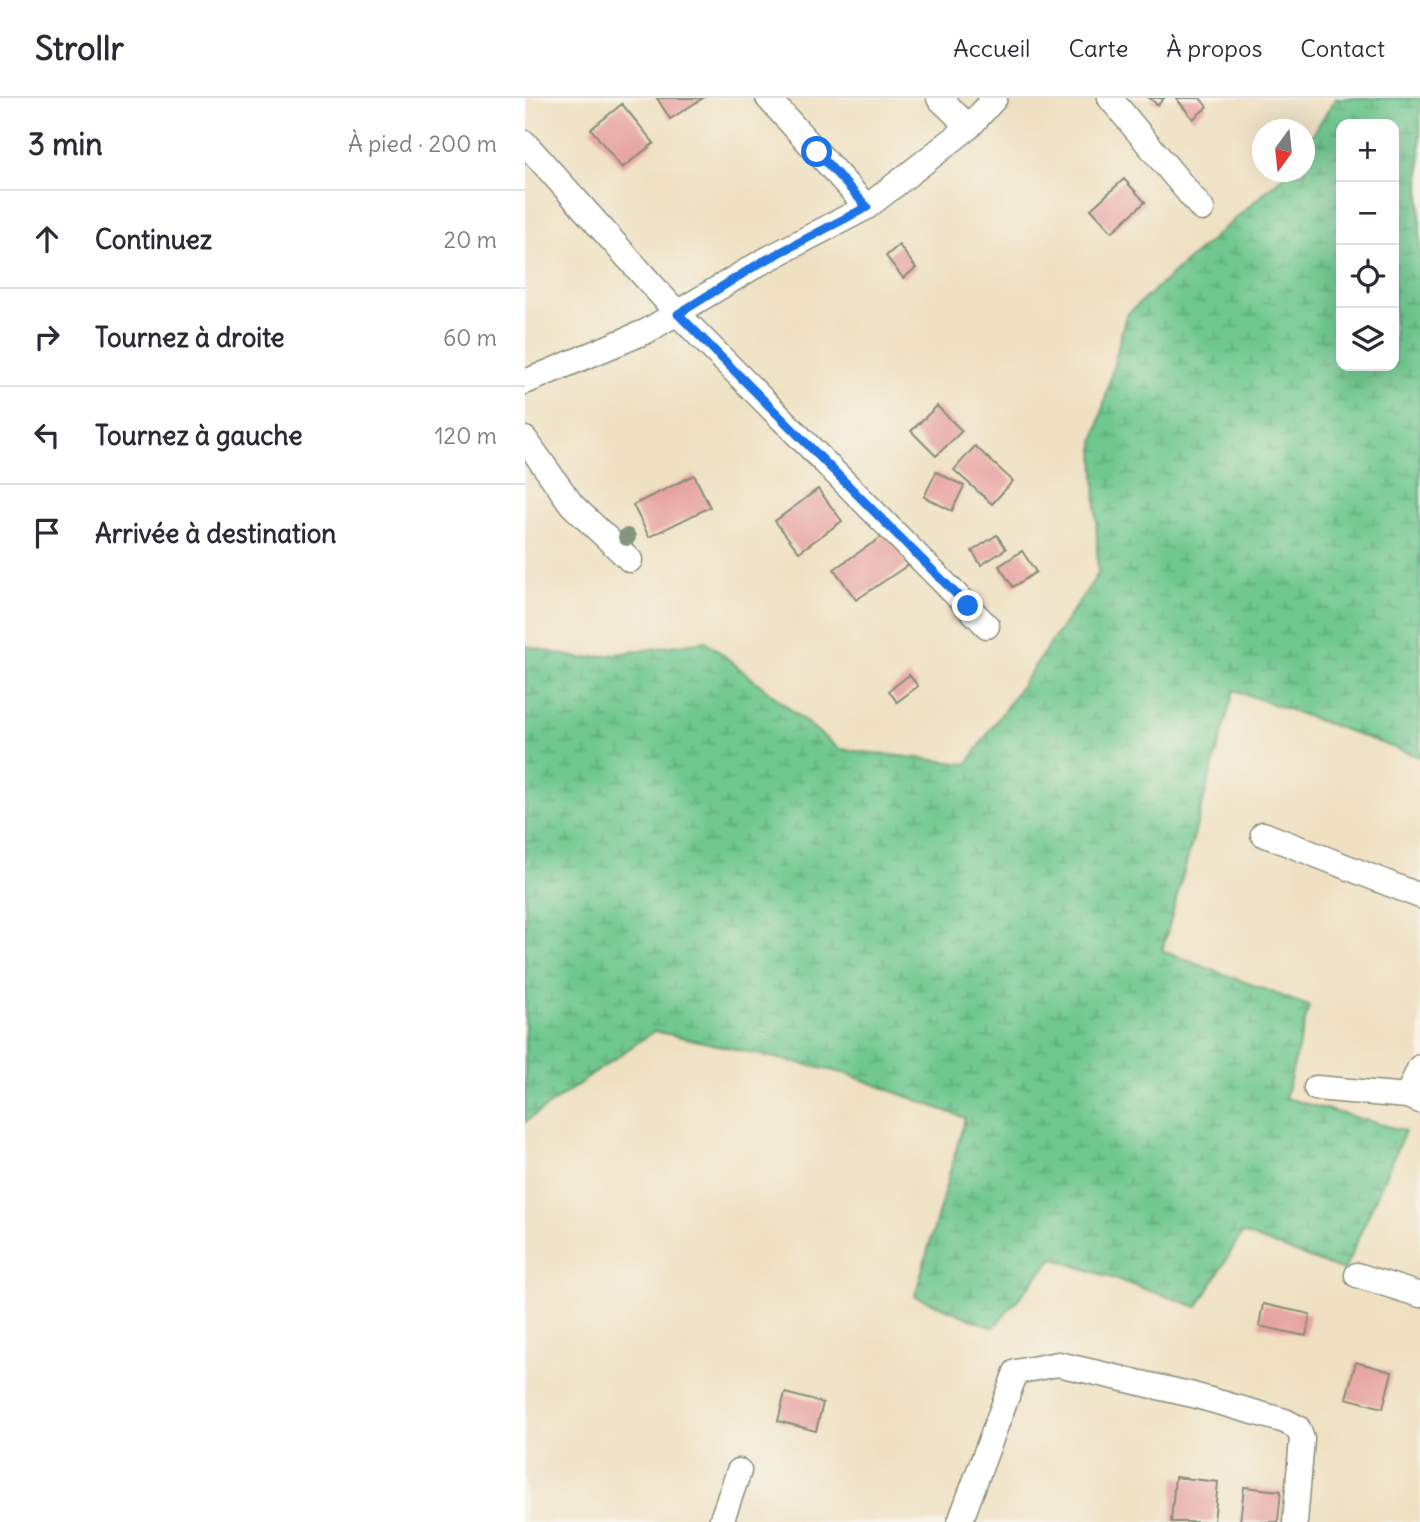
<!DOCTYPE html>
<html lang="fr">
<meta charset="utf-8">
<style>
body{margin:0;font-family:Delius,sans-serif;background:#f7f7f7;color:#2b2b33}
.controls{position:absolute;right:21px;top:21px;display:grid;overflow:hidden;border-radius:14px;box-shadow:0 7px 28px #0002}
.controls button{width:63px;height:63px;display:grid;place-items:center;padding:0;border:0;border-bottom:2px solid #e1e1e2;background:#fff;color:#2b2b33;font:35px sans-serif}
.compass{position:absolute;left:727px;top:21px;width:63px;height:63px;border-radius:50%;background:#fff;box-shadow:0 7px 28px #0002;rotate:195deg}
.stop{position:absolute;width:21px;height:21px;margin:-16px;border:5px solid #1a73e8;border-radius:50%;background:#fff}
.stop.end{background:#1a73e8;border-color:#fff;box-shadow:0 2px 7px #0008}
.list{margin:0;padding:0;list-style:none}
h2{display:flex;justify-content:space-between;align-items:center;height:91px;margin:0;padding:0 28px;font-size:30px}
h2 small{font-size:23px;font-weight:400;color:#7c7c81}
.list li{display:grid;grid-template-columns:46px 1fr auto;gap:21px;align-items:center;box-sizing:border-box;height:98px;padding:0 28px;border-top:2px solid #e1e1e2}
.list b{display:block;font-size:26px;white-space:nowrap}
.list em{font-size:23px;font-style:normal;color:#7c7c81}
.icon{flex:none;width:38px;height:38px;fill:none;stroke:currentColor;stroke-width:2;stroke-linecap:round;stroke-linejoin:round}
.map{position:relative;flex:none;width:895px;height:1424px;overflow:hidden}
header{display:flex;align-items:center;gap:42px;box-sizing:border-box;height:98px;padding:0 35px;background:#fff;border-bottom:2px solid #e1e1e2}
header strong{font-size:33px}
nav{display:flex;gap:38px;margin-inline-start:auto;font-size:24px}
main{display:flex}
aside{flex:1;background:#fff}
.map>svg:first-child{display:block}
.wetland{fill:url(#wetland-marsh);stroke:#478262;stroke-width:2;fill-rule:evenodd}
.building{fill:#e7a3a0}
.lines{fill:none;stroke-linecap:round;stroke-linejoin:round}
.minor-casing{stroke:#878e7a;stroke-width:27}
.minor{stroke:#fff;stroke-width:24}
.tree{fill:#85967d}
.route{stroke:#1a73e8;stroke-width:9}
</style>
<header>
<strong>Strollr</strong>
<nav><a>Accueil</a><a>Carte</a><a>À propos</a><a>Contact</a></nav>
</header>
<main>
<aside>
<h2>3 min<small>À pied · 200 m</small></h2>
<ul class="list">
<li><svg class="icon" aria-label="ahead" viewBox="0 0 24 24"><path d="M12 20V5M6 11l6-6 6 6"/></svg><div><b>Continuez</b></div><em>20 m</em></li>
<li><svg class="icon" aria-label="right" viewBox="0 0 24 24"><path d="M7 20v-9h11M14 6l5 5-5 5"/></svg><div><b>Tournez à droite</b></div><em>60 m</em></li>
<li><svg class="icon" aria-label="left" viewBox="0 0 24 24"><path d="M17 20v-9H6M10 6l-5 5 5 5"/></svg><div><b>Tournez à gauche</b></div><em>120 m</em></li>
<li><svg class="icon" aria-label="arrive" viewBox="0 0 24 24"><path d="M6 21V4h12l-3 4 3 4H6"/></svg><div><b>Arrivée à destination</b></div></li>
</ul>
</aside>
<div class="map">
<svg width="895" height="1424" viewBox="0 0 895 1424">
<defs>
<pattern id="wetland-marsh" width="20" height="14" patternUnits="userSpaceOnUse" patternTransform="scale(1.75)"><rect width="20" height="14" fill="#6fc88f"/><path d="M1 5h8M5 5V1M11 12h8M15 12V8" fill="none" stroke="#5ba476"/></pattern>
</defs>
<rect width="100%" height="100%" fill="#f7f3e8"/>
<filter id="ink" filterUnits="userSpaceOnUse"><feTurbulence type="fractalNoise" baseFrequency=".0143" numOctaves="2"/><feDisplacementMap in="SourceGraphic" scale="14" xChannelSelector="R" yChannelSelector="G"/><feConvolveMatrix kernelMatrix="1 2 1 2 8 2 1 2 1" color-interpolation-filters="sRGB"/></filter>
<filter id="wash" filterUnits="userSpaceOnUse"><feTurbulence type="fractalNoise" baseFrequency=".00686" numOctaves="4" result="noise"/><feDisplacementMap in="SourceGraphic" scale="28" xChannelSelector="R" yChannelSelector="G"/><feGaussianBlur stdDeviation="1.57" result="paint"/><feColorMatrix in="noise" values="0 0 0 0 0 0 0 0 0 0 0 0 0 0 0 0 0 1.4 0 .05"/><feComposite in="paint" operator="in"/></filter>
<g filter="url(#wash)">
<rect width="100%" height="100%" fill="#efe0c1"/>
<path class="wetland" d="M811,0H895V659L709,592L637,853L784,908L760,1000L880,1033L819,1173L717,1135L673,1209L528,1160L468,1230L390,1198L440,1020L322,976L129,933L0,1024V548L57,561L181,543L314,651L442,666L573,476L569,346L601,217L763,74H780V48ZM816,26H869V268H816Z"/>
<g id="blocks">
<path class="building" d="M132,0H178L145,21Z
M624,0H639L633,7Z
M651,0H675L682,9L668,21Z
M97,6L129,45L97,70L66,31Z
M599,81L620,104L587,134L566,111Z
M374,147L391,170L378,180L361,158Z
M412,308L437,333L411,358L386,333Z
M450,348L488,383L467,406L429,372Z
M411,374L439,388L427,413L399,399Z
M169,377L185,409L124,439L108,407Z
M293,391L317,423L274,454L250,423Z
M364,434L386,465L331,502L309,471Z
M472,437L481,451L456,467L447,453Z
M497,453L511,474L488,489L474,468Z
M384,577L393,588L372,604L364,593Z
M738,1206L785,1216L781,1238L734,1228Z
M831,1264L867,1274L858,1310L821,1300Z
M260,1295L298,1305L291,1333L253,1323Z
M650,1379L693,1384L689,1424H646Z
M719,1389L756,1393L753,1424H715Z"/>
</g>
</g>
<g filter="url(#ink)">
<use href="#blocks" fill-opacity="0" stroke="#878e7a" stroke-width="2"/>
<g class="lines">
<g class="minor-casing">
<path id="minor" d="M243,0L342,109
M414,0L444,29
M585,0L677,111
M0,45L153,216L462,528
M0,284L122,233L235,165L342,109L444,29L470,0
M0,341L47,407L105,462
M738,736L895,798
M791,990L882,998L895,1003
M882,998L895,969
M832,1177L895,1197
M196,1424L214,1373
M435,1424L491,1274L533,1266L668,1297L760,1323L773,1330L777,1341L770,1424"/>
</g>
<use href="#minor" class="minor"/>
</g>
<circle class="tree" cx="102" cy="439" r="9"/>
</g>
<g class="lines" filter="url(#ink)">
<path class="route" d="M292,54L342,109L235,165L153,216L443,508"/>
</g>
</svg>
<div class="controls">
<button>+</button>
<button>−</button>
<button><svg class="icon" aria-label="locate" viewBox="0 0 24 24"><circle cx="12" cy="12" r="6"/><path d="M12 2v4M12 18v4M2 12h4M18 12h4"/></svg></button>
<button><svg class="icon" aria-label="layers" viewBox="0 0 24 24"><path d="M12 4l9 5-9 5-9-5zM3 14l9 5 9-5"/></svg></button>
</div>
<svg class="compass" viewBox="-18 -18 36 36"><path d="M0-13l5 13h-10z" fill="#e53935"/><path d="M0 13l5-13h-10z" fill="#7c7c81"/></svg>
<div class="stop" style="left:292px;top:54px"></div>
<div class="stop end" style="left:443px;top:508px"></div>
</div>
</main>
